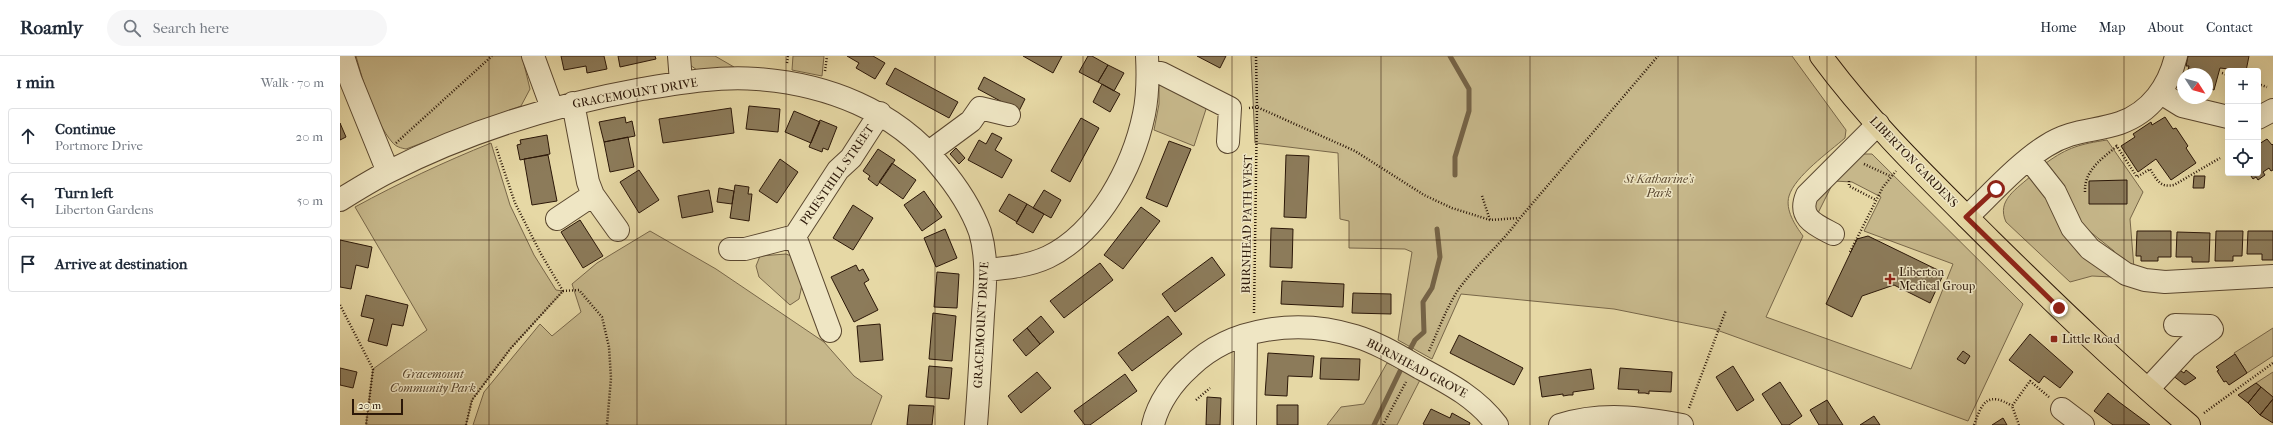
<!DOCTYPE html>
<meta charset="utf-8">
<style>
body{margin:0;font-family:"IM FELL French Canon",serif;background:#f6f6f7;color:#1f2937}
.controls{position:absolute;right:12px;top:12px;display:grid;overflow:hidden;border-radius:4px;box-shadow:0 4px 16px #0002}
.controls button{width:36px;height:36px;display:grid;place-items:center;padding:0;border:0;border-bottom:1px solid #e0e1e3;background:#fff;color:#1f2937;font:20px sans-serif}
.compass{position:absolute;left:1837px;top:12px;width:36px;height:36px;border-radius:50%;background:#fff;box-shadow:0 4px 16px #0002;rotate:126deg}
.scale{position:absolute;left:12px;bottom:10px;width:51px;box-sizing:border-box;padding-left:4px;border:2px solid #2b1708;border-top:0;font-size:11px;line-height:14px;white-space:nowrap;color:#2b1708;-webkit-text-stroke:3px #efe6c4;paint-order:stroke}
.stop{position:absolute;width:12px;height:12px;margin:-9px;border:3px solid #8f2418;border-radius:50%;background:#fff}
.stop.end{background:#8f2418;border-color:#fff;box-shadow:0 1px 4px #0008}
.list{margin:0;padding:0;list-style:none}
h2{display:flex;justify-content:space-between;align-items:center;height:52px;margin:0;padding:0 16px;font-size:17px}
h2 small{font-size:13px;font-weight:400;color:#747a83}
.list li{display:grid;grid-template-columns:26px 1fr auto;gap:12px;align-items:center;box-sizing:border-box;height:56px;margin:0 8px 8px;padding:0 8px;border:1px solid #e0e1e3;border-radius:4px}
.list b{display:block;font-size:15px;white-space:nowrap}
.list p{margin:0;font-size:13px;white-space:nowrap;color:#747a83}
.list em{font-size:13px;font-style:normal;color:#747a83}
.icon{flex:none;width:22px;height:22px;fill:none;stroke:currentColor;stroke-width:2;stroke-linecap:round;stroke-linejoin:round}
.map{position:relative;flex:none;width:1933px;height:369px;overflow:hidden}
header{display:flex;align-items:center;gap:24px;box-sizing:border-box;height:56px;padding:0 20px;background:#fff;border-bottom:1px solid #e0e1e3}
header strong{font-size:19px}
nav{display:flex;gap:22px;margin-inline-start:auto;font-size:14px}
.search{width:280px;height:36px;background:#f6f6f7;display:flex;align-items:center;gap:10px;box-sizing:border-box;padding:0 14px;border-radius:22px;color:#747a83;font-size:15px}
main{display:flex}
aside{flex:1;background:#fff}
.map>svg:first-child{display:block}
.green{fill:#c6b78a;stroke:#786749}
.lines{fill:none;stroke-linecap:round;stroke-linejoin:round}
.stream{stroke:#756346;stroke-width:5}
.building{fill:#8c7b5a;stroke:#2b1708}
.minor-casing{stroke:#5a472f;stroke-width:24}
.major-casing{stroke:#2b1708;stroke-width:24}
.path{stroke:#2b1708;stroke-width:2.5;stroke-dasharray:1 2;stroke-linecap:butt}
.minor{stroke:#efe6c4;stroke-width:22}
.major{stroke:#e6d8a5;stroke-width:22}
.route{stroke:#8f2418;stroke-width:5}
.grid{fill:none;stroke:#2b1708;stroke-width:1;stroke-opacity:0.55}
.poi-dot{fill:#8f2418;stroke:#efe6c4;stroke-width:1.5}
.labels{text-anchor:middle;stroke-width:3;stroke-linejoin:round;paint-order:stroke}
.street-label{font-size:12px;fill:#2b1708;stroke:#efe6c4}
.park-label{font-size:12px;font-style:italic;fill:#5a472f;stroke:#efe6c4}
.poi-label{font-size:12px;fill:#2b1708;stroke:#efe6c4;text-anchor:start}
</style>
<header>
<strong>Roamly</strong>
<div class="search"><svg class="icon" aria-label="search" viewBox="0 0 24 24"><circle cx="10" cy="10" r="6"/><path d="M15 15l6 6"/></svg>Search here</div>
<nav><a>Home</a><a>Map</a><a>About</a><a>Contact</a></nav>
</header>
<main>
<aside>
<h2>1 min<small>Walk · 70 m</small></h2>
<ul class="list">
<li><svg class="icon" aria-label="ahead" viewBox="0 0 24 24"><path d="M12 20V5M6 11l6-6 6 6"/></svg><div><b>Continue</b><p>Portmore Drive</p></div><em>20 m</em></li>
<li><svg class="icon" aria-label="left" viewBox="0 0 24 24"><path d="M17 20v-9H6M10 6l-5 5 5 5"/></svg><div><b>Turn left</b><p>Liberton Gardens</p></div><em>50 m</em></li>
<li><svg class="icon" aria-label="arrive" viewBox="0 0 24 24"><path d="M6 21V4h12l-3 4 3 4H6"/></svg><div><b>Arrive at destination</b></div></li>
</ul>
</aside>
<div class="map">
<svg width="1933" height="369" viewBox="0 0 1933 369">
<rect width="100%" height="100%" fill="#e6d8a5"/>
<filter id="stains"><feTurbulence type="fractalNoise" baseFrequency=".005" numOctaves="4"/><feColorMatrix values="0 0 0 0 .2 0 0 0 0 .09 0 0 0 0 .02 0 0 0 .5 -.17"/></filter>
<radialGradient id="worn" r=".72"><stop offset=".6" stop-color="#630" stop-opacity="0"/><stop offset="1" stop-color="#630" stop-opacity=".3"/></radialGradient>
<path class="green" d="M16,0H182L190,33L181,50L66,93C61,92 56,91 52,86C35,66 23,26 16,0Z
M349,0H375L394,11L357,14L350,9Z
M453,0H484L482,20L452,14Z
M911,0H1452L1506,74L1505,82C1489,96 1455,120 1449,140C1445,154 1455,169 1463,180L1426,261L1571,313L1613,208L1524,175L1541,141L1512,126L1494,125L1476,161L1472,143L1519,98H1532L1683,248L1628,365L1374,273L1274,253L1121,238L1092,303L1058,284L1072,196L1065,193L1009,192V165L1000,163L998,97L915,87Z
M819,26L868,47L854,90L814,74L819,48Z
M1767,84L1803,136L1790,163L1794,212L1776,203L1774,195L1748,174L1744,175C1733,150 1725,127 1706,107C1728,91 1741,88 1767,84Z
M151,87L170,149L194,199L216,234L223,235L171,292L132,344L126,369H26L33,313L87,274L15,151C59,127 104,106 151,87Z
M1692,119L1772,221L1752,220L1730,226L1666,166C1656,144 1677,133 1692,119Z
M310,175L376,213L484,286L514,320L542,340L531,369H133L144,336L200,268L212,280L241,256L232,228L257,207Z
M446,198L454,201L462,229L459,243L450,249L419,221L416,210L420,200Z
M1933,272V300L1907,317L1894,297Z
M1047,307L1081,322L1057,369H987L1001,351L1024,348Z
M1933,316V341L1916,327Z"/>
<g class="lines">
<path class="stream" d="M1110,0L1129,33V55L1115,101V119
M1067,299L1075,284L1084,276L1083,246L1092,232L1100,201L1097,173
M1034,369L1063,309"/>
</g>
<path class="building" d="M221,0H264L267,13L247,17L246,10L224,14Z
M315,0L316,3L280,11L278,0Z
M507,0H533L545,7L535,23L516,12L519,7Z
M683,0H722L713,17Z
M748,0H752L768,9L758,26L739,16Z
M857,0H886L880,12Z
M1848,0H1909L1906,15L1880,12L1874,34L1867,32V18H1847L1849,10H1846Z
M768,9L784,17L774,35L758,26Z
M555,12L618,46L609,62L546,28Z
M644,21L685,43L679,55L638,33Z
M762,28L780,38L770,56L753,46Z
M409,50L440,53L438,76L406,73Z
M391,52L394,77L323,87L319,63Z
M454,55L480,66L471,87L445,76Z
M285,61L286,67L292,65L295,80L264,86L259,66Z
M1825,61L1833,73L1836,72L1848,90L1846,92L1856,107L1831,124L1816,103L1798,116L1781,90L1795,81L1793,78L1811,66L1812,69Z
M741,62L759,72L730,126L711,115Z
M480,64L497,71L488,94L483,92L482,96L469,91Z
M0,67L6,81L0,84Z
M652,77L662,82L655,94L672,104L662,122L628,104L639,84L646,88Z
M207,79L210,98L180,104L177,89L181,88L180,84Z
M288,81L294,111L270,116L264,86Z
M1927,83L1932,89L1933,88V114L1931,115L1929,112L1923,116L1925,119L1918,124L1916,121L1913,123L1909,117H1918V86L1919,88Z
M829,85L851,93L827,151L806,142Z
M616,92L625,102L619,108L610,98Z
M538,93L555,104L537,130L528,123L530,120L523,115Z
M208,99L217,145L192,149L184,103Z
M946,99L969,100L966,162L944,161Z
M440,103L458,116L437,147L419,135Z
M552,107L576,124L563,143L539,126Z
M299,114L319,144L299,157L280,126Z
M1854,120H1865L1864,132H1853Z
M1787,124V148H1749V125Z
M395,129L409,131L408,138H412L409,165L390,162Z
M379,132L394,135L392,148L377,146Z
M369,134L373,156L342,162L338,140Z
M704,134L721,144L711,162L693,152Z
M584,135L602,161L582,175L564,149Z
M669,138L687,148L677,166L659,155Z
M687,148L704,158L693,177L676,167Z
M513,149L533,162L513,194L493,182Z
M801,151L820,165L783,213L764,199Z
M240,164L263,200L243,212L221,176Z
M931,172L953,173L952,212L930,211Z
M605,173L617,202L596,211L584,182Z
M1797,175H1831V201H1818V205H1801V200H1796Z
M1876,175H1903L1902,200H1893V205H1875Z
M1908,175H1933V204H1922V198H1907Z
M1837,176L1870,177L1869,206H1852V201H1836Z
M1528,180L1604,217L1590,247L1554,229L1522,240L1512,261L1486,248L1517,183Z
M0,184L32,191L28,212L16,209L11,233L0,231Z
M872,201L885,219L835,256L822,238Z
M760,207L773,224L724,262L710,245Z
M516,209L519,215L523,213L529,224L524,227L538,254L514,266L491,221Z
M597,216L619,218L617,252L594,251Z
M942,225L1004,228L1003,251L941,248Z
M1013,237L1051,238V258L1012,257Z
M26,239L68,249L63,270L52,268L47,290L28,285L34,263L21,260Z
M593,257L616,260L612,305L589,303Z
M701,260L714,276L700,288L687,272Z
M828,260L842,278L792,315L778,297Z
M540,268L543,304L520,306L517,270Z
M687,272L700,288L686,300L673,284Z
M1690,278L1733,316L1720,332L1704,320L1699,327L1669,304Z
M1119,279L1183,312L1174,329L1110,297Z
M1623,295L1630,300L1625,308L1617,303Z
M928,297L974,300L972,321L948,320L947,340L925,339Z
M1895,298L1907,317L1889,329L1886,325L1884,326L1877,315L1879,314L1876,311Z
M981,302L1020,303L1019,324L980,323Z
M589,310L612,312L609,343L586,341Z
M1393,310L1414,344L1397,355L1376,321Z
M0,312L17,316L13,332L0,329Z
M1280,312L1332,316L1331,336L1309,335V338L1305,337H1298L1299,334L1278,333Z
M1251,313L1254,333L1233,336V339H1229L1223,340V338L1202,341L1199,321Z
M1838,313L1844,317L1846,314L1856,322L1845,329L1832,319Z
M697,316L711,332L681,357L668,340Z
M785,318L797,335L750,369H745L734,355Z
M1440,326L1462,360L1449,369H1442L1422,338Z
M1916,327L1921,331L1908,347L1898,339Z
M1921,331L1933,341V343L1920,359L1908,347Z
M1768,337L1779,346L1810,369H1773L1754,355Z
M867,341L881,342L880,369H866Z
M1933,343V367L1920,359Z
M1487,344L1503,369H1479L1470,354Z
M569,349L594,350L592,369H567Z
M937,349H958V369H937Z
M1091,353L1110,362L1112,357L1130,367L1129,369H1085L1083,368Z
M1534,360L1540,369H1520Z
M1663,362L1667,369H1652Z"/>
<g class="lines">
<g class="minor-casing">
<path id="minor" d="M3,0L11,25L48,116
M193,0L212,52
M339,0L341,26
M808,15L821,17L890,52L888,86
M1821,37L1842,50L1888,61
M233,47L248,126L253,139L278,174
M1918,62L1933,54
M589,96L631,65L640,52L669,59
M1689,103L1715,136L1732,172L1750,193L1786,218L1805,224L1825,226L1933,220
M0,144C16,134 32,124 48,116C128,75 214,49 302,33C339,27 378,20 417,23C486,28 555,54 599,109C616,129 631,151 640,176C648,203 645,231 643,258C641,295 639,332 636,369
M1627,161C1650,139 1680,106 1706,90C1733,73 1753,76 1780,67C1811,56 1829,30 1836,0
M217,163L253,139
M1493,178C1476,169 1457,162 1467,139L1538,68
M455,180L498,114L511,102L540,57
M390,193H405L455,180L490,275
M646,214C667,212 689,210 708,201C759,176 793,111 804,58C808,39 808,19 807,0
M1808,333L1847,291L1872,273L1870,270L1835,269
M1722,353L1743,369
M813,369C818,347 833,326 850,311C892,270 960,263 1015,280C1038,287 1059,300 1080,312C1110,328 1137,342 1157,369
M905,369L906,279
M1220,369C1261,356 1300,361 1342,369"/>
</g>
<g class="major-casing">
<path id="major" d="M1481,0C1531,68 1592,126 1651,185C1715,248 1780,311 1849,369"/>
</g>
<path class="path" d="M447,7L448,0
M485,15L487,0
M1882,17L1888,19
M1918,28L1927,31
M909,52L917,51L1015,95L1084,139L1112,152L1150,164L1179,162
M56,87L152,0
M1776,89L1797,121L1810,113C1817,124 1820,132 1834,129L1880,102
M1524,108L1550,120
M1509,125V130L1536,144
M1745,136C1744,114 1762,103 1777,90
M1142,140L1150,164
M1510,196L1543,131L1556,115
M223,235L239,234L262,261L269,291L271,322L267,369
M0,249L33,313L26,369
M914,257L917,51L916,0
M1089,295C1098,275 1106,253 1118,234C1136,209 1161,188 1180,162L1318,0
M856,344L870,332
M1349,352L1386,254
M1864,357L1933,307
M126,369L132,344L171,292L223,235L201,198L175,147L156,91
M1043,369L1066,326
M1634,369C1642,346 1648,335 1672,350
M1679,369L1672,350L1690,325L1709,341"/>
<use href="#minor" class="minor"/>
<use href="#major" class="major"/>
</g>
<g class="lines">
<path class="route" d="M1656,133L1626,161L1719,252"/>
</g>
<path class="grid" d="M149,0V369M297,0V369M446,0V369M595,0V369M743,0V369M892,0V369M1041,0V369M1190,0V369M1338,0V369M1487,0V369M1636,0V369M1784,0V369M0,184H1933"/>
<g class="poi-dot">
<path d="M1548 217h4v4h4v4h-4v4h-4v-4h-4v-4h4z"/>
<rect x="1710" y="279" width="8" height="8" rx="2"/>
</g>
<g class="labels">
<g class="street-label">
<text transform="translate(295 37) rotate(-10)" y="4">GRACEMOUNT DRIVE</text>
<text transform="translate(1574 106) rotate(46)" y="4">LIBERTON GARDENS</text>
<text transform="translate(497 119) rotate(-55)" y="4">PRIESTHILL STREET</text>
<text transform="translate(907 168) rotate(-89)" y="4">BURNHEAD PATH WEST</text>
<text transform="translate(641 269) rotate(-87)" y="4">GRACEMOUNT DRIVE</text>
<text transform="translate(1077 312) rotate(28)" y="4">BURNHEAD GROVE</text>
</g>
<g class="park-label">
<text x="1319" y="127">St Katharine's<tspan x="1319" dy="14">Park</tspan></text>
<text x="93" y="322">Gracemount<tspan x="93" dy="14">Community Park</tspan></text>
</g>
<g class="poi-label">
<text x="1559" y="220">Liberton<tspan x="1559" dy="14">Medical Group</tspan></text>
<text x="1722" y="287">Little Road</text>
</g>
</g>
<rect width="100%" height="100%" filter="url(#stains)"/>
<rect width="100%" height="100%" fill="url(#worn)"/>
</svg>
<div class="controls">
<button>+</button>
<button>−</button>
<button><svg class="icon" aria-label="locate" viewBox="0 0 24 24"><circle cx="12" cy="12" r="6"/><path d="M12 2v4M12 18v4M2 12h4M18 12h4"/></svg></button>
</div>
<svg class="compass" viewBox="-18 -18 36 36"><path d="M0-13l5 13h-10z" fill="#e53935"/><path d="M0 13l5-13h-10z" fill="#747a83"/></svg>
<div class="scale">20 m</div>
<div class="stop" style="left:1656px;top:133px"></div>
<div class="stop end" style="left:1719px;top:252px"></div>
</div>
</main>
